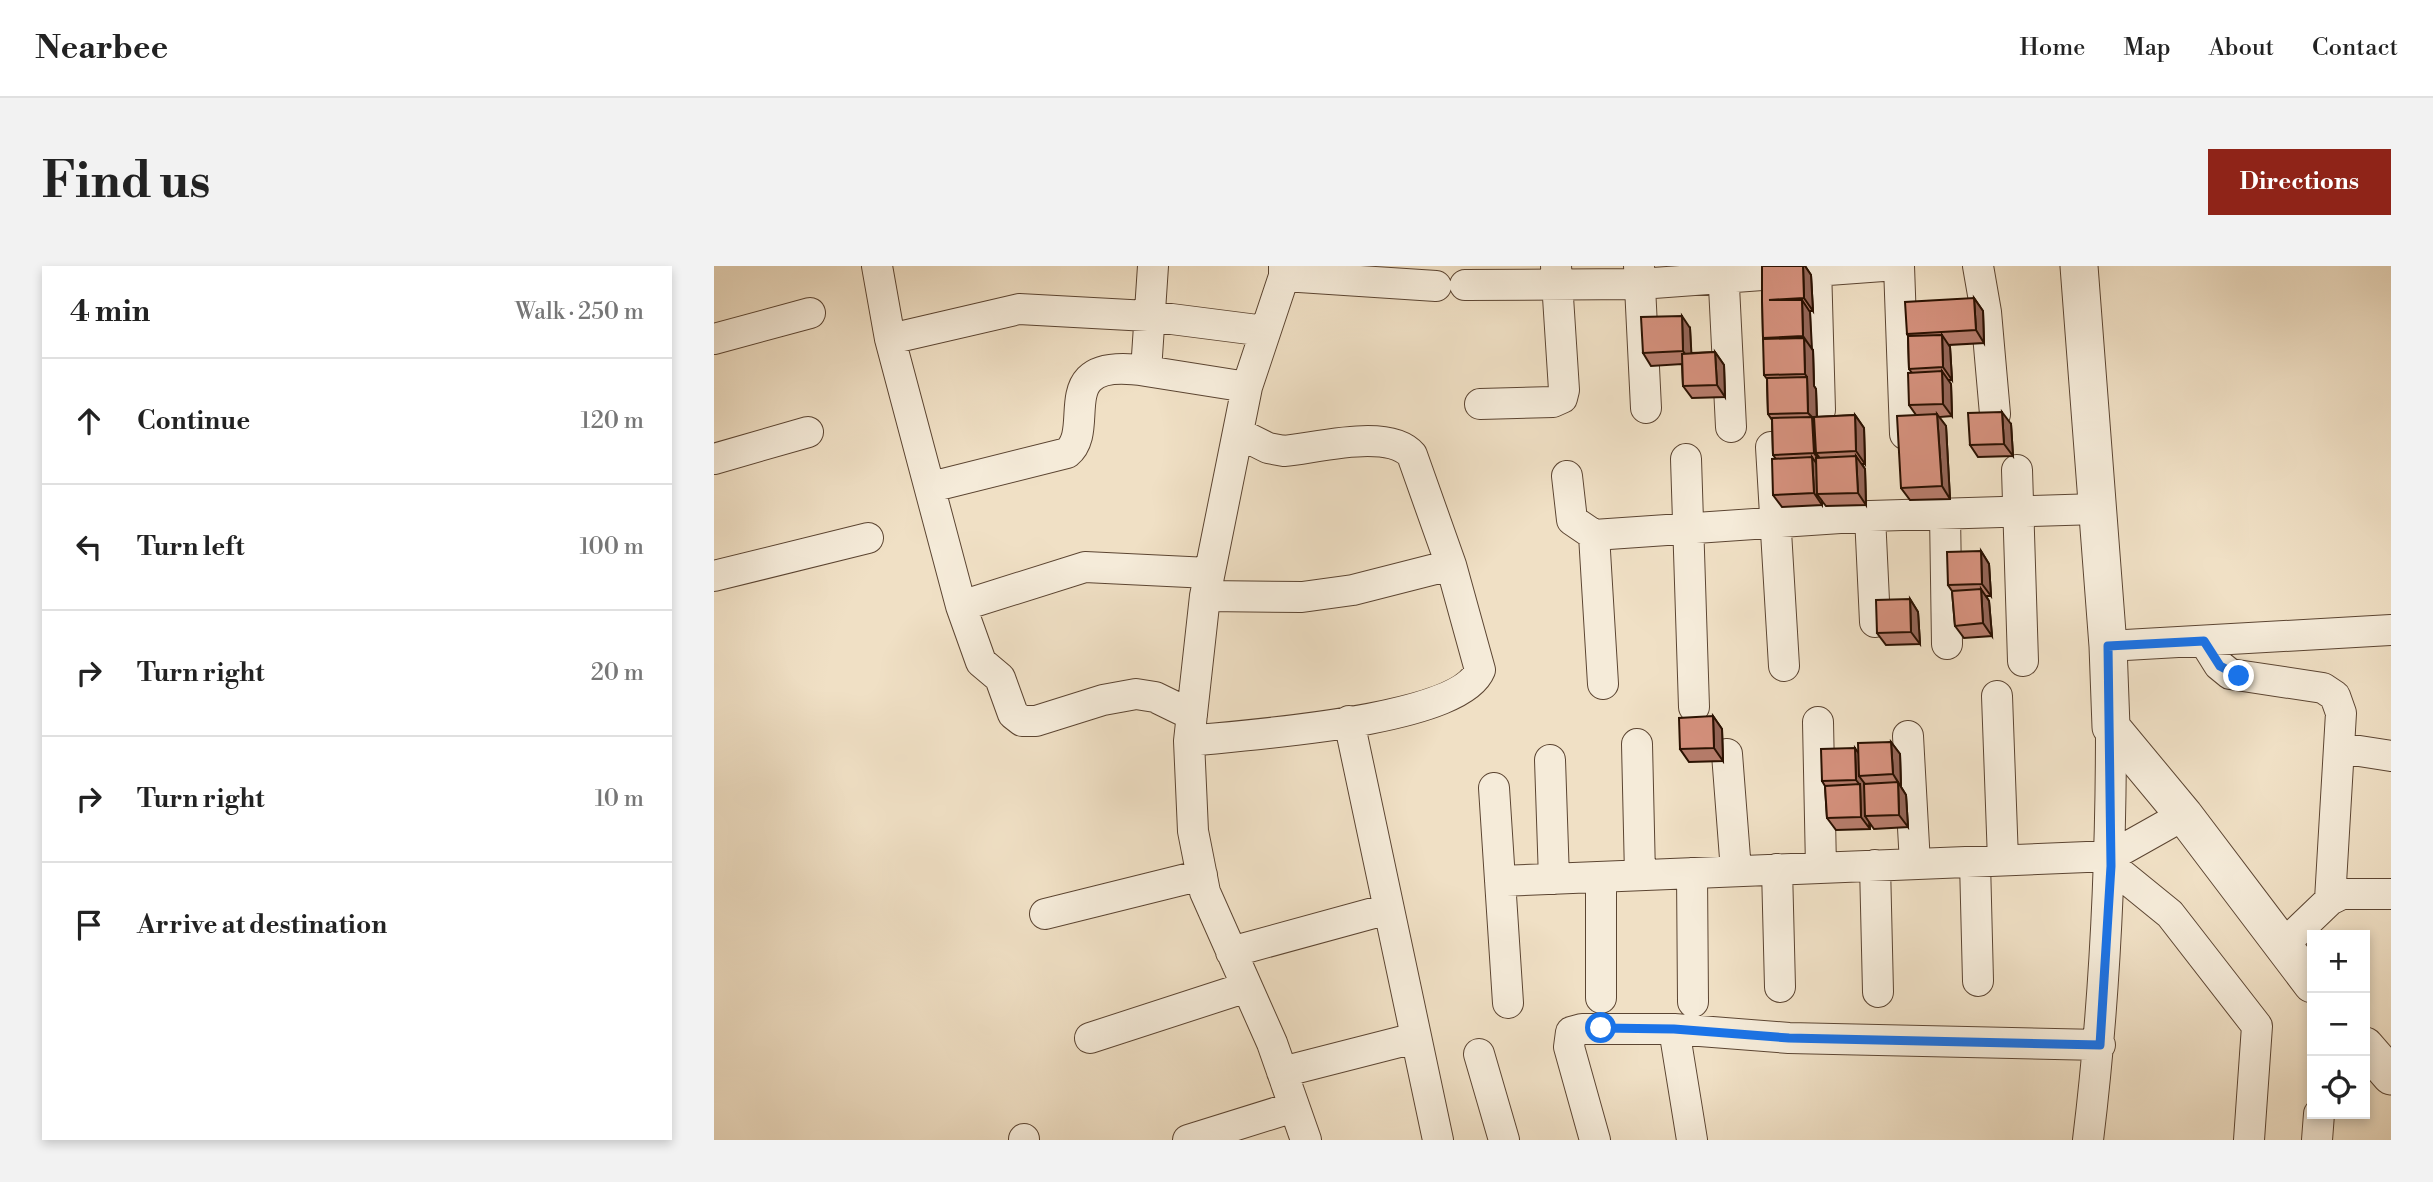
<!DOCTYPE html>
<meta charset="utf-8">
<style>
body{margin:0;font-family:"Libre Bodoni",serif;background:#f2f2f2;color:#222}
.controls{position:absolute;right:21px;bottom:21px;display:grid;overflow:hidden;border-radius:0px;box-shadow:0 4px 10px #0003}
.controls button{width:63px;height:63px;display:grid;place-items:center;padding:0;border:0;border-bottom:2px solid #e0e0e0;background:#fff;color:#222;font:35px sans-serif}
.stop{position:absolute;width:21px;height:21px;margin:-16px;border:5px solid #1a73e8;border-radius:50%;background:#fff}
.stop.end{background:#1a73e8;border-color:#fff;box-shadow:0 2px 7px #0008}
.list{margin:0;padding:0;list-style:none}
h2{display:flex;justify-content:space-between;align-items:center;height:91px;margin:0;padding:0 28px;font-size:30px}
h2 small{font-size:23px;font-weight:400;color:#767676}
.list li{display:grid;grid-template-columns:46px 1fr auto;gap:21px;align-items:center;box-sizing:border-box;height:126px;padding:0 28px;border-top:2px solid #e0e0e0}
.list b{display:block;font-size:26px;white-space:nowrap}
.list em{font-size:23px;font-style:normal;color:#767676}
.icon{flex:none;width:38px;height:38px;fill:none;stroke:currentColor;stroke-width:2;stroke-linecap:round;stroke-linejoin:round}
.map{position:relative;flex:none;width:1677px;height:874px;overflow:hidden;border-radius:0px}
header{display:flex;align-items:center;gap:42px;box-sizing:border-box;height:98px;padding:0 35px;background:#fff;border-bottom:2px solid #e0e0e0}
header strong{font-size:33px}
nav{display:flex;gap:38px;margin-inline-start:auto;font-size:24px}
.intro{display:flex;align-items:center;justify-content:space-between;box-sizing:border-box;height:168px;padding:0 42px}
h1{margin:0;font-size:49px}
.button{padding:18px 32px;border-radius:0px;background:#8f2418;color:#fff;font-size:24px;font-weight:700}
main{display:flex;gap:42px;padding:0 42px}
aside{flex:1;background:#fff;border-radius:0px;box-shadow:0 4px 10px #0003}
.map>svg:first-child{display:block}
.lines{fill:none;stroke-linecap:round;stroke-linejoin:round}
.minor-casing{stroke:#5c4532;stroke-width:32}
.tertiary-casing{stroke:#5c4532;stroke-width:39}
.minor{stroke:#f5ebd9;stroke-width:30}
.tertiary{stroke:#f5ebd9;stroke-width:37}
.wall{fill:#b67c6b;stroke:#2a1101;stroke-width:2}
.shaded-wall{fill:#946557;stroke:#2a1101;stroke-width:2}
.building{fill:#d4907c;stroke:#2a1101;stroke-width:2}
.route{stroke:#1a73e8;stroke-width:9}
</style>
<header>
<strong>Nearbee</strong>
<nav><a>Home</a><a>Map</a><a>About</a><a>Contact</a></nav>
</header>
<div class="intro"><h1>Find us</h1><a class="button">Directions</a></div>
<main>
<aside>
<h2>4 min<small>Walk · 250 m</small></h2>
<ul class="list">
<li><svg class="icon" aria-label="ahead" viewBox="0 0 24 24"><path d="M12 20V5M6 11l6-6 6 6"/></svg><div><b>Continue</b></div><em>120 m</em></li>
<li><svg class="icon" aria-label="left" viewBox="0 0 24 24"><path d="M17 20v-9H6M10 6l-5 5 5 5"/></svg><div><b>Turn left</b></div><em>100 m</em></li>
<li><svg class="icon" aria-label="right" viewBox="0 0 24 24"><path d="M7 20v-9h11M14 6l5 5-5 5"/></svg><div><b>Turn right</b></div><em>20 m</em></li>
<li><svg class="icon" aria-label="right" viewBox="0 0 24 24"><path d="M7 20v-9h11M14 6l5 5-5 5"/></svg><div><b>Turn right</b></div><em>10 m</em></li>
<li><svg class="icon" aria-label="arrive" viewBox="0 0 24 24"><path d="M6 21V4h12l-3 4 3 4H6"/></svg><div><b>Arrive at destination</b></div></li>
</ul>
</aside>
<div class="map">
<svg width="1677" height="874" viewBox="0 0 1677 874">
<rect width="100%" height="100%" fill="#f0e0c5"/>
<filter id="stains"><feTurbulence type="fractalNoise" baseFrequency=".00286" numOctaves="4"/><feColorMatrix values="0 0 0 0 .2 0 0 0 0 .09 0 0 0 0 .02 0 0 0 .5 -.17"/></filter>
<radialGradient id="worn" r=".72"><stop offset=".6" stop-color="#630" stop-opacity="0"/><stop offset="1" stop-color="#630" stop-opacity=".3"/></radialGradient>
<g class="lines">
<g class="minor-casing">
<path id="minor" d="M163,0L176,73L247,340L267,396L286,412L299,448L308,455H322L389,434L422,428L441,431L478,449
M439,0L432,105L533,121
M570,0V10L533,121L491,330L475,475L479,565L491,626L558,777L592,874
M925,0L932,142
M1009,0L1017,161
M1102,0L1106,144
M1185,0L1191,168
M1264,0L1272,46L1281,148
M570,10L722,20
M751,19L926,18L1169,0
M0,73L96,47
M176,73L305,43L434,50L551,65
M766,138L839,136L848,132L850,124L842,0
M524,167L554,182L570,185C603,182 675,162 698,189L737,299
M1057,181L1070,400
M0,193L94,166
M972,193L980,441
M1303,204L1309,395
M853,210L858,254L880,269L1156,250L1384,243
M217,221L353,187C384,162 333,90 432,105
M1231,248L1233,378
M1156,250L1161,356
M880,269L889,418
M0,310L154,272
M247,340L371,301L495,307
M1490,375L1505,399L1516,408L1609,422L1621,430L1627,447L1616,634
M1394,380L1677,364
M1283,430L1289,594
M635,455L724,874
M1104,456L1107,601
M1194,470L1201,598
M475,475C530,469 745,456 766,404L737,299L639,324L588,331L491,330
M923,478L926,609
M1626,482L1677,490
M1013,488L1022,605
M836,494L840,613
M780,522L794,737
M1261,596L1264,715
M1161,599L1164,726
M1397,600L1456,648L1543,760L1535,874
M1063,603L1066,721
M978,607L979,736
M887,611V732
M786,615L1397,590L1470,549
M331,648L488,609
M1568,680L1616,634L1628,628H1677
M517,686L674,643
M960,763L978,874
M376,772L533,721
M765,788L790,874
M568,806L701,772
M310,873V874
M474,874L580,841
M881,874L855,781L857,766L868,763H960L1075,772L1386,779
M1374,874C1391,736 1397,600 1397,461
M1603,874L1605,848"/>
</g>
<g class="tertiary-casing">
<path id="tertiary" d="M1365,0L1394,380L1397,461L1470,549L1598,718
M1651,780L1677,810"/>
</g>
<use href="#minor" class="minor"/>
<use href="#tertiary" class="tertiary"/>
</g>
<path class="wall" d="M1048,0H1091L1097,9L1099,45H1095L1096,46L1097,83L1099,84L1100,120L1102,123L1103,151L1141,149L1150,162L1151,198H1148L1151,203L1152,239L1112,240L1108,235V239L1068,241L1059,229L1062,193L1059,189L1058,154L1054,148L1053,113L1050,109V73L1049,72Z
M1260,32L1269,45L1270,77L1235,79L1236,81L1238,114H1234L1237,118L1238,150L1225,151L1232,160L1236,233L1196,234L1187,222L1202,149L1195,139L1198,107L1195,103L1194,70L1193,68Z
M976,62L977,87L1001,86L1010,99L1011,131L978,132L969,120L968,98L937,100L929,87Z
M1297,158L1299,190L1264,191L1256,179Z
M1267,285L1275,298L1277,330H1272L1275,335L1278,370L1250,372L1241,360L1238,325L1234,319Z
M1196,333L1204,346L1206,378L1172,379L1163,367Z
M999,450L1008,463L1009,495L975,496L966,483Z
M1177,476L1186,488L1187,521L1192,529L1194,561L1160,563L1155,556L1156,563L1122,564L1113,552L1111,520L1108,515L1144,486Z"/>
<path class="shaded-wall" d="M1089,0H1091L1097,9L1099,45L1090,32Z
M1260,32L1269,45L1270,77L1262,64Z
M1088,34L1096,46L1098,83L1089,70Z
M968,50L976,62L978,98L969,85Z
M1228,69L1236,81L1238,114L1229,101Z
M1090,72L1099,84L1100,120L1102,123L1103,159L1102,187L1108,195V199L1100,187L1098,151L1094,147L1093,111L1091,108Z
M1001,86L1010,99L1011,131L1003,119Z
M1228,105L1237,118L1238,150L1229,138Z
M1288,146L1297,158L1299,190L1290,178Z
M1223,148L1232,160L1236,233L1228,220Z
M1141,149L1150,162L1151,198L1142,185Z
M1142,190L1151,203L1152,239L1144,227Z
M1098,191L1107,204L1103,228L1108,235V239L1100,227Z
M1267,285L1275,298L1277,330L1268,318Z
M1267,323L1275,335L1278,370L1269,357Z
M1196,333L1204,346L1206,378L1197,366Z
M999,450L1008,463L1009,495L1000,482Z
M1177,476L1186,488L1187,521L1179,508Z
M1141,482L1150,495L1145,510L1151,518V550L1155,556L1156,563L1147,551L1146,519L1142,514Z
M1184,516L1192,529L1194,561L1185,549Z"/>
<path class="building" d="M1048,0H1089L1090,32L1055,34H1088L1089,70L1049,72L1048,35Z
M1260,32L1262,64L1193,68L1191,36Z
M968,50L969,85L929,87L927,51Z
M1228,69L1229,101L1195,103L1194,70Z
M1090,72L1091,108L1050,109L1049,73Z
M1001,86L1003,119L969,120L968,88Z
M1228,105L1229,138L1195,139L1194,107Z
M1093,111L1094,147L1054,148L1053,112Z
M1288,146L1290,178L1256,179L1254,147Z
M1223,148L1228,220L1187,222L1183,150Z
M1141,149L1142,185L1102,187L1100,151Z
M1098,151L1100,187L1059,189L1058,152Z
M1142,190L1144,227L1103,228L1102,192Z
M1098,191L1100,227L1059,229L1058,193Z
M1267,285L1268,318L1234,319L1233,286Z
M1267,323L1269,357L1241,360L1238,325Z
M1196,333L1197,366L1163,367L1162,334Z
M999,450L1000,482L966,483L965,452Z
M1177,476L1179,508L1145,510L1144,477Z
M1141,482L1142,514L1108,515L1107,483Z
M1184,516L1185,549L1151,550L1150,518Z
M1146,518L1147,551L1113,552L1111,520Z"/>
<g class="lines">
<path class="route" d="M887,762L960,763L1075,772L1386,779L1397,600L1394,380L1490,375L1506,400L1525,410"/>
</g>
<rect width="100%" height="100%" filter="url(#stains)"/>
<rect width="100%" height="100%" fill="url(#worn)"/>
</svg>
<div class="controls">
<button>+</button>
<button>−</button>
<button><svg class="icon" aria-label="locate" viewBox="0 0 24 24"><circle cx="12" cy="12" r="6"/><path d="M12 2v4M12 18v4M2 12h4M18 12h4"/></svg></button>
</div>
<div class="stop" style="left:887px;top:762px"></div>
<div class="stop end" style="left:1525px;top:410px"></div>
</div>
</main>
